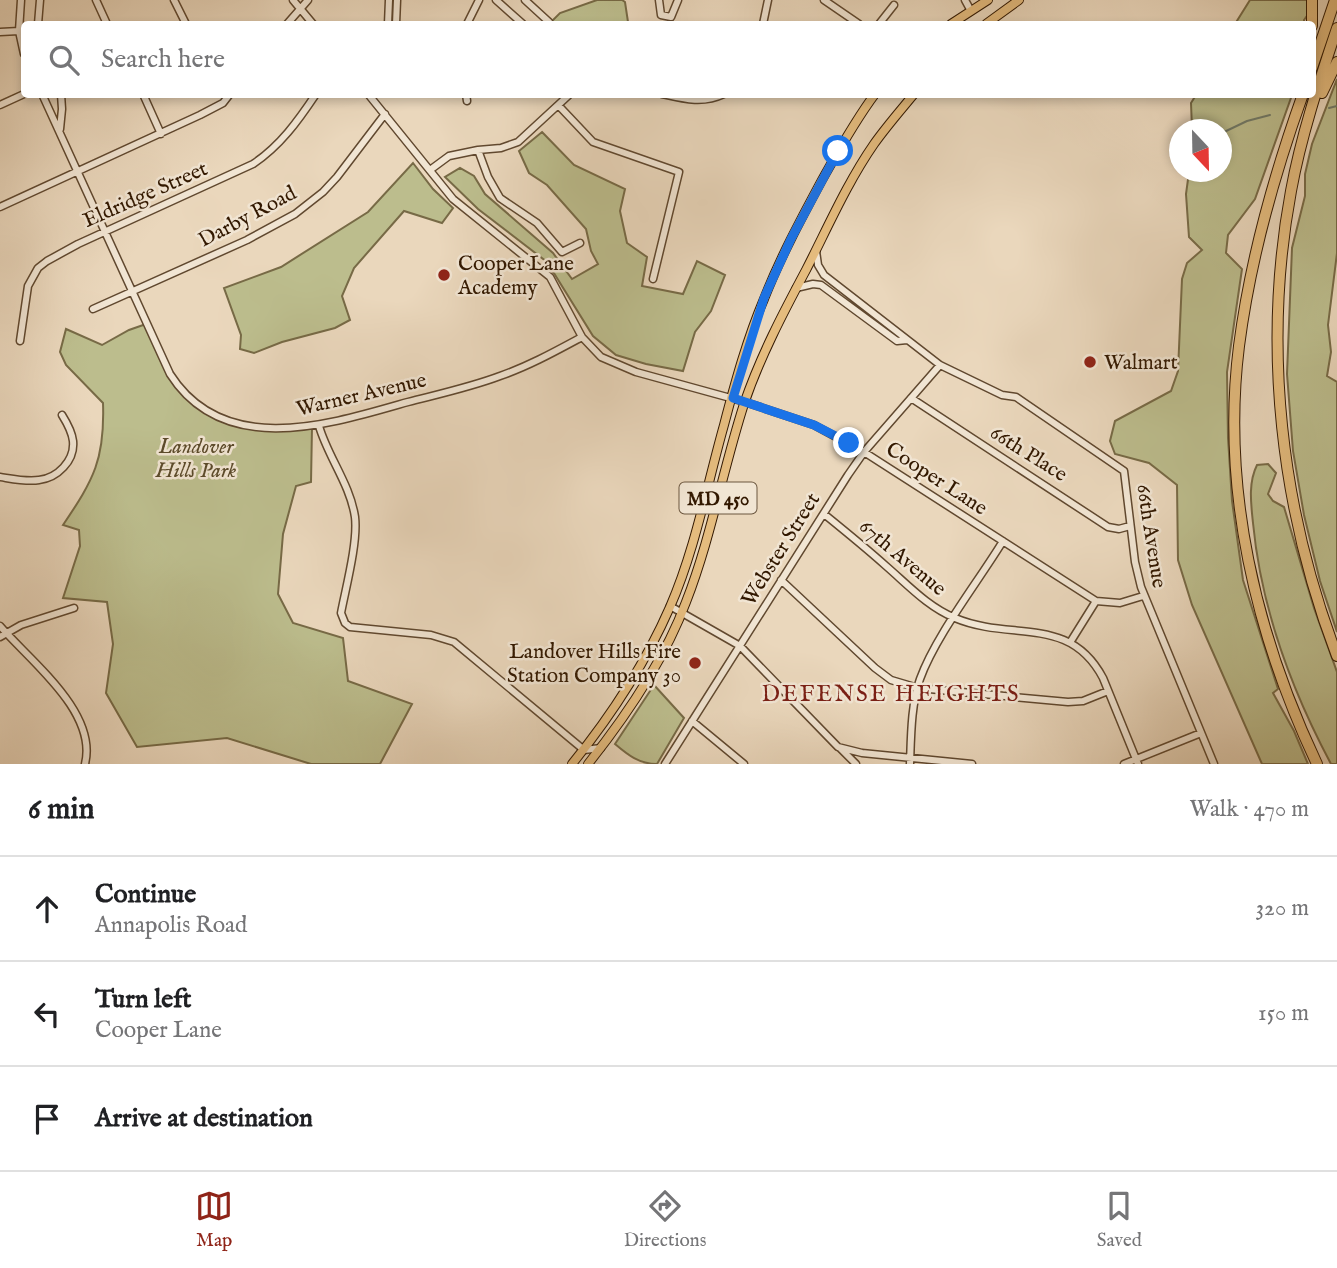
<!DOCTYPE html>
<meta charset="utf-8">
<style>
body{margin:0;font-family:"IM FELL English",serif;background:#f2f2f2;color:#202124}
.compass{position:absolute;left:1169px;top:119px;width:63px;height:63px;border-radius:50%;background:#fff;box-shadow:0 4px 10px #0003;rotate:158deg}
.stop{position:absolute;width:21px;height:21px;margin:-16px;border:5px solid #1a73e8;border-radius:50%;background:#fff}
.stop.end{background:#1a73e8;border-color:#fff;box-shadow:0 2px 7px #0008}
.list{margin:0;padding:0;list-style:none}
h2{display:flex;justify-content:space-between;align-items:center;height:91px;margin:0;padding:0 28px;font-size:30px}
h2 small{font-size:23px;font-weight:400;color:#757577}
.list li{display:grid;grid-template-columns:46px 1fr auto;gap:21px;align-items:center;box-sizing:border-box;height:105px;padding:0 28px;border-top:2px solid #e0e0e0}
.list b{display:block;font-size:26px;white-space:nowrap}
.list p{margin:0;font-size:23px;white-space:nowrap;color:#757577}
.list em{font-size:23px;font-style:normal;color:#757577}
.icon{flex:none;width:38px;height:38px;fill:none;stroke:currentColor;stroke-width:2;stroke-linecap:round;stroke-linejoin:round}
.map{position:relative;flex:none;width:1337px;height:764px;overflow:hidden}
.search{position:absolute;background:#fff;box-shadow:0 4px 10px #0003;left:21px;right:21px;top:21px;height:77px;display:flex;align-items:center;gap:18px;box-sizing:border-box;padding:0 24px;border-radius:7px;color:#757577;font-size:26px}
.sheet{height:406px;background:#fff}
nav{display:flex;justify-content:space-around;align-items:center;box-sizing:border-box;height:98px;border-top:2px solid #e0e0e0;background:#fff;font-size:19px;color:#757577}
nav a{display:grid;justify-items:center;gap:4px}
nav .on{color:#8f2418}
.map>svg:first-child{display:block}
.green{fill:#bcbd8d;stroke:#776a46;stroke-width:2}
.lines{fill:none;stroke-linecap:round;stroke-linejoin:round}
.stream{stroke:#6f7968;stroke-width:2}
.minor-casing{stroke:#60482f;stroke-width:9}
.major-casing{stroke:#321800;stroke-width:10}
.highway-casing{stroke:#321800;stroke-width:12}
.minor{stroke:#f1e5d3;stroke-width:6}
.major{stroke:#e5bc7e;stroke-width:8}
.highway{stroke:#e5bc7e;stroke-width:10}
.route{stroke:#1a73e8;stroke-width:9}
.poi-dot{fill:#8f2418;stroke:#f1e5d3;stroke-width:2.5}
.labels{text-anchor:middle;stroke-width:5;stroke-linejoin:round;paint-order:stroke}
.shield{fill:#f1e5d3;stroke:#6b563f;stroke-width:2}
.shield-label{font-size:19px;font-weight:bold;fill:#321800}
.street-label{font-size:21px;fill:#321800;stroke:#f1e5d3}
.poi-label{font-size:21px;fill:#321800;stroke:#f1e5d3;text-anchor:start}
.park-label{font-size:21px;font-style:italic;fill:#5b4a2a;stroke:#f1e5d3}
.neighbourhood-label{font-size:23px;letter-spacing:2px;fill:#7a1f14;stroke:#f1e5d3}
</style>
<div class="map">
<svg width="1337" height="764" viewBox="0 0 1337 764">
<rect width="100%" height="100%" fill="#ead7bc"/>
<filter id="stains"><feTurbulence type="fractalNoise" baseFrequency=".00286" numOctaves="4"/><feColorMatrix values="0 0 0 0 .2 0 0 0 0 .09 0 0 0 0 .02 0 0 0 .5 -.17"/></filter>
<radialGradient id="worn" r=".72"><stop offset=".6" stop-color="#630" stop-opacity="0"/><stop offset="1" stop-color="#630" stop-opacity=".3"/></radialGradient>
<path class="green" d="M597,0H622L625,2L628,22L646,24H549L560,13Z
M1250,0H1308L1309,13L1304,20V24H1235Z
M1337,79V253L1328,325L1331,352L1327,376L1337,382V632L1320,581L1304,515L1293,451L1287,374L1292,248L1305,196V174L1312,144Z
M1196,95H1292L1255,199L1228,235L1226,253L1242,269L1227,372L1228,438L1232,501L1243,580L1278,689L1273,693L1294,731L1308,764H1262L1192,605L1178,560L1177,485L1149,463L1115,454L1110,441L1115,421L1171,391L1178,371L1182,279L1187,263L1202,250L1189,237L1186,194L1189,172H1222V130L1192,129L1191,103Z
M542,132L574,165L625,189L620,211L627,243L647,257L642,286L683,294L697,261L725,275L711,311L695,332L683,371L646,364L616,355L593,336L547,262L478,209L445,177L460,168L474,176L485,194L553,253L572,279L598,264L591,251L586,229L547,185L529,173L519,151Z
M413,163L433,189L453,208L442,223L404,211L354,268L342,296L350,320L335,328L282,342L254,353L240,349L241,335L224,288L281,267L368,212Z
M146,324L183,392L225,420L260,428L312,427L311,482L296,486L283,534L278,594L293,623L343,638L348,681L412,704L380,764H311L227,738L137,747L106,693L113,644L107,602L63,598L80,546L79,530L63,525C94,479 105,459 103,403L66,365L60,352L66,329L102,345L129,330Z
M1268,464L1276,473L1268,494L1273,501L1284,507L1314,608L1337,672V764H1331C1291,689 1261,608 1253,523C1251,504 1248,483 1257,465Z
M654,685L684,718L657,764C639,764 628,755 615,744Z"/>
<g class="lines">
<path class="stream" d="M1329,108L1337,106
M1222,133L1247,121L1270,115"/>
<g class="minor-casing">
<path id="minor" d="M21,0L19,31L24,54
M96,0L107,24
M174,0L186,24
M293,0L313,24
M496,0L523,24
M525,0L549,22
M659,0L661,15L671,17L678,0
M824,0L859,24
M965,0L971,11
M38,24L40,0
M287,24L308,0
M388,24L389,0
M396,24L397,0
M467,24L479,0
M763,24L768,0
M879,24L894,5
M0,32L19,31
M42,94L170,374C224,459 331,424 408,402C439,394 471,387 500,376C529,366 556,351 582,337
M143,94L161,134
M368,94L453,199L550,277L582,337L601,357L636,372L745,402L814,425L864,452L1096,601L1120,603L1143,596
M466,94L467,101
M662,94C684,99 703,104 724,94
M0,105L24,94
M559,106L593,142L679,172L653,279
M60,129L62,109L61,94
M478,150L488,177L500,198L537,223L562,252L580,243
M430,170L449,156L478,150L501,148L518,142L570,94
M0,207L200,115L223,103L230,94
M816,251L818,265L824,275L940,365L1002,395L1016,397L1124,471L1135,562L1141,587L1214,764
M796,288L813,284L821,285L897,341L907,340
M93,309L247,240L295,214L323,192L337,177L385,114
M20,341L28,286L38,268L47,261L78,244L253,164C280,146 298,121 316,94
M911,398L1108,527L1119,529L1130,526
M319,426C328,457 350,484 355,517C358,542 346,587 341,613L345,623L350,627L431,635L454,642L584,750L601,748
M0,477C13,479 27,482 39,480C57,478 75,461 73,441C72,432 67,423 62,415
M824,514C845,531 866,548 886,566C908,585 928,607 955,618C1012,642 1069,614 1103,678L1138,764
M781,580L875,668L891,680L918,688L1068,702L1083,701L1108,691
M670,606L740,646L838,747L862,753L972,764
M0,626C30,661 98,712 85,764
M0,637L21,625L74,608
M1071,641L1096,601
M692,721L744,764
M840,748L856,764
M665,764L848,475L864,452L940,365
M910,764C911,737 911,704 920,679C936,635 978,582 1003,541
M1124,764L1201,733"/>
</g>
<g class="major-casing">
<path id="major" d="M951,24L988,0
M986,24L1019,0
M572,764C611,716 645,664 670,607C695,550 707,485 724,425C735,383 747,339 764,299C780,258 801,219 822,180C839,150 854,122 875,94
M588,764C627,715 664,661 686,602C711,538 723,469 744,404C760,357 783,313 806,270C828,227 847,183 874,144C886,127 900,111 914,94"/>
</g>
<g class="highway-casing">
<path id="highway" d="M1312,0V26
M1337,28C1319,82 1301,136 1291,191C1262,347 1281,509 1337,656
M1312,68L1335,0
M1322,93L1337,62
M1303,94C1274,175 1250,261 1239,346C1221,489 1256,635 1317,764"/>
</g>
<use href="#minor" class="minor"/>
<use href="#major" class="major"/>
<use href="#highway" class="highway"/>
</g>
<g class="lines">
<path class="route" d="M838,151L791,239L764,298L733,398L814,425L849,443"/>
</g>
<g class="poi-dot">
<circle cx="444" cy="275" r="7"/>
<circle cx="1090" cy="362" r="7"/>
<circle cx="695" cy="663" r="7"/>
</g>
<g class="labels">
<rect class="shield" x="679.5" y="482.5" width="77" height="31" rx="5"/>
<g class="shield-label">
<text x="718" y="505">MD 450</text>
</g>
<g class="street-label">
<text transform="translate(145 194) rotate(-24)" y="7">Eldridge Street</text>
<text transform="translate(247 216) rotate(-28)" y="7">Darby Road</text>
<text transform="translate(361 394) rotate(-13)" y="7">Warner Avenue</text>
<text transform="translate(1029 453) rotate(32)" y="7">66th Place</text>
<text transform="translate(937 478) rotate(33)" y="7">Cooper Lane</text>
<text transform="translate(1152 536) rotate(81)" y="7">66th Avenue</text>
<text transform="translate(780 549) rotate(-58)" y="7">Webster Street</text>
<text transform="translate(903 557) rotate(40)" y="7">67th Avenue</text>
</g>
<g class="poi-label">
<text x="458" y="270">Cooper Lane<tspan x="458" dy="24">Academy</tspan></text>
<text x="1104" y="369">Walmart</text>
<text x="681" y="658" text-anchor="end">Landover Hills Fire<tspan x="681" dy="24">Station Company 30</tspan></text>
</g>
<g class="park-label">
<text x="196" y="453">Landover<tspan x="196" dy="24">Hills Park</tspan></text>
</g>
<g class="neighbourhood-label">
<text x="891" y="701">DEFENSE HEIGHTS</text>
</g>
</g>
<rect width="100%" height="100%" filter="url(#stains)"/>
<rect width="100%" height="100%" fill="url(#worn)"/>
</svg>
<svg class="compass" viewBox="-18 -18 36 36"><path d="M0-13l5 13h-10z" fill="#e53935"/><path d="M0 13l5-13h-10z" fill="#757577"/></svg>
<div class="stop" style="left:838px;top:151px"></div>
<div class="stop end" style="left:849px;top:443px"></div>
<div class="search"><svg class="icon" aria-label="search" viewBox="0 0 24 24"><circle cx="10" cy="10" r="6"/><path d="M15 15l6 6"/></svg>Search here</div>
</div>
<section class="sheet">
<h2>6 min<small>Walk · 470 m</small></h2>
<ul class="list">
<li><svg class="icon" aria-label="ahead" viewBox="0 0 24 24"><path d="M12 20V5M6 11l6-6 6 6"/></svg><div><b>Continue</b><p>Annapolis Road</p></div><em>320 m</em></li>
<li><svg class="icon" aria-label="left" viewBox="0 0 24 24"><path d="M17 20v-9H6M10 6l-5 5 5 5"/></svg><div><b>Turn left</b><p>Cooper Lane</p></div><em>150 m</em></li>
<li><svg class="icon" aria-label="arrive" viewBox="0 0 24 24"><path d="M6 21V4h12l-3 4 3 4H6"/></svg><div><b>Arrive at destination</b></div></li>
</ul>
</section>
<nav>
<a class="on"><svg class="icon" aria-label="map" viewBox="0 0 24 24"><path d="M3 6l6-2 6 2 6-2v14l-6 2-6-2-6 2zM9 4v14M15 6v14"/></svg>Map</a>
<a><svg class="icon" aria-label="directions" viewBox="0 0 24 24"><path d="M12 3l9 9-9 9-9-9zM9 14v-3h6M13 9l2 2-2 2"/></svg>Directions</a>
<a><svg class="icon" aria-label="saved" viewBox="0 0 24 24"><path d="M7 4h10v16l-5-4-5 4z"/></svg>Saved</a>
</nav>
